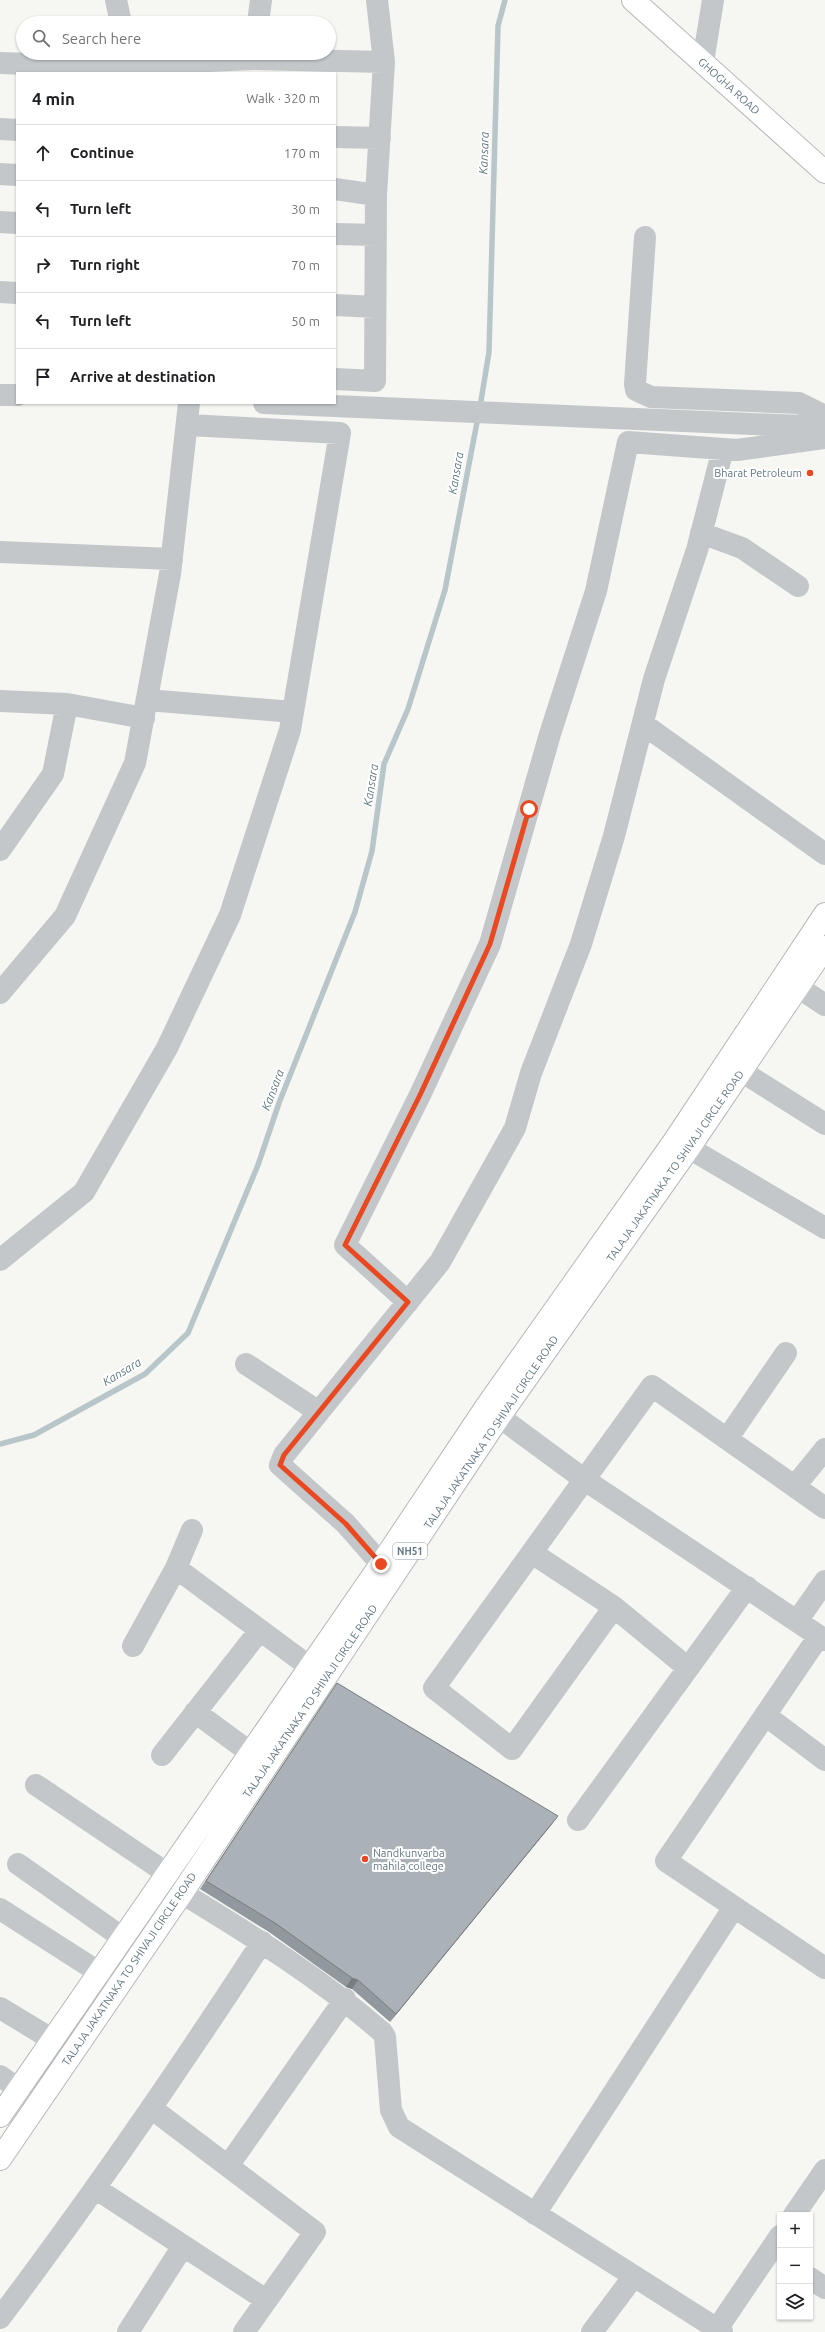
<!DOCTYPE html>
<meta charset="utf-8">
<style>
body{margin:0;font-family:Ubuntu,sans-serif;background:#f6f6f6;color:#202124}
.controls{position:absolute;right:12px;bottom:12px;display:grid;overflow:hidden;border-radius:0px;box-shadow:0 1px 3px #0004}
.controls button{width:36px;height:36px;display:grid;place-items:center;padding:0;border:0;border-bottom:1px solid #e0e0e0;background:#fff;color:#202124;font:20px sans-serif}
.stop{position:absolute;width:12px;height:12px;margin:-9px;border:3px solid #e94820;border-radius:50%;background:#fff}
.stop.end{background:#e94820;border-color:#fff;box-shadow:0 1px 4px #0008}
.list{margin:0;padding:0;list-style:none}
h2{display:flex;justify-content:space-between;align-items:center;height:52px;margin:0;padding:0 16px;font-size:17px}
h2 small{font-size:13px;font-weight:400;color:#757577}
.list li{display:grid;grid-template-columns:26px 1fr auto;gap:12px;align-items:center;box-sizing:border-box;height:56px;padding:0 16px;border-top:1px solid #e0e0e0}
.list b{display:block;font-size:15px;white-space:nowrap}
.list em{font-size:13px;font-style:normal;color:#757577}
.icon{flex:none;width:22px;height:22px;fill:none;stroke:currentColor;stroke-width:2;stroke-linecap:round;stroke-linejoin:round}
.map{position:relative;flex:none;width:825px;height:2332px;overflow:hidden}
.search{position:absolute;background:#fff;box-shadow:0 1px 3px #0004;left:16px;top:16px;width:320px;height:44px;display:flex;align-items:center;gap:10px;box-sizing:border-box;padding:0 14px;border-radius:22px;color:#757577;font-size:15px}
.panel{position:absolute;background:#fff;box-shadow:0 1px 3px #0004;left:16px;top:72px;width:320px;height:332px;border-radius:0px}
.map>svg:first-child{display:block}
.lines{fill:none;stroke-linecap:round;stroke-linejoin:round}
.stream{stroke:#b8c6c9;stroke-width:5.5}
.major-casing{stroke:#b4b9bc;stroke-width:24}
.highway-casing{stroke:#b6b9bc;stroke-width:24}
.minor{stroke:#c3c7ca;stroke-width:22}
.major{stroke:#fff;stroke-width:22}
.highway{stroke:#fff;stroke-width:22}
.wall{fill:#92999e}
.shaded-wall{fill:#777d81}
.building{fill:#aab2b8;stroke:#777d81}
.route{stroke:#e94820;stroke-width:5}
.poi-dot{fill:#e94820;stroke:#fff;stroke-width:1.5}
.labels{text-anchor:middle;stroke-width:4;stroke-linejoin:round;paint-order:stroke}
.shield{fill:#fff;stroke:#92a0a9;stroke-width:1}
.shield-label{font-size:10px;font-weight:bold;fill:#647784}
.street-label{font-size:11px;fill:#647784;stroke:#fff}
.poi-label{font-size:11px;fill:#647784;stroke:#fff;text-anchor:end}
.water-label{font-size:12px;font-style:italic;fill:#5f7981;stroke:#fff}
</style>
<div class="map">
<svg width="825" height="2332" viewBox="0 0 825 2332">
<rect width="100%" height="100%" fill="#f6f6f2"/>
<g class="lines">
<path class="stream" d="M480,407L489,352L498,26L505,0
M0,1444L34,1435L145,1374L188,1333L258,1165L279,1103L355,912L372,851L384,764L408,709L445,590L478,417"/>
<g class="major-casing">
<path id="major" d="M633,0L825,172"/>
</g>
<g class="highway-casing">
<path id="highway" d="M0,2116L381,1564L486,1407L675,1140L825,914
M0,2159L182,1893L499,1417L689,1148L825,947"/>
</g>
<path class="minor" d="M116,0L121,23
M377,0L384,62
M258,23L261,0
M703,62L713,0
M0,63L58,65L140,64V73
M140,64L253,59L384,62L376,195L375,381L335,379
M0,129L17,130
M335,137L380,138
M0,174L17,175
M335,189L376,195
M0,222L17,223
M335,234L376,235
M645,237L635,384L636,390L651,397L799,403L825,416
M0,292L17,293
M335,305L375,307
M0,395H17
M264,403L825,427
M701,533L742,548L798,586
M0,552L172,559
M147,700L293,712
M0,701L67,704L144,718
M643,724L825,854
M0,850L53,774L67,704
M798,987L825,1005
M0,993L65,916L135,763L170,574L189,403
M741,1071L825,1124
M689,1148L825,1228
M0,1260L84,1192L167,1048L230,915L290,730L340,433L187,425
M408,1302L345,1245L420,1095L490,944L550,734L596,591L628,442L737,450L825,438
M246,1364L319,1412
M486,1407L585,1480L825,1640
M727,1439L786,1353
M795,1486L825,1449
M532,1553L614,1607
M381,1564L346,1524L280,1465L284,1455L440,1262L515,1128L531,1073L581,944L614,836L654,679L697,550L723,449
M176,1568L310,1667
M797,1621L825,1581
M819,1636L666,1861L825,1968
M133,1646L176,1568L192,1530
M688,1668L614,1607L512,1749L434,1688L652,1386L825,1508
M195,1712L251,1753
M765,1715L825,1760
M162,1755L260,1630
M36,1785L168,1874
M578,1820L747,1587
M18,1864L123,1938
M182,1893C251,1935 320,1978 382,2032L385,2037L391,2110L399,2127L722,2332
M0,1909L100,1973
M0,2008L53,2040
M0,2076L19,2089
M151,2108L315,2232L244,2332
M228,2166L345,1999
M95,2188L266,2300
M535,2214L734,1907
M794,2215L825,2170
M810,2278L825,2288
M0,2318C92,2196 179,2070 262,1942
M717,2329L780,2236
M128,2332L183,2246
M592,2332L634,2276"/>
<use href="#major" class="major"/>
<use href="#highway" class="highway"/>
</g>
<path class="wall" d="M331,1692L552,1824L390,2022L352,1989L346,1987L269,1932L200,1889Z"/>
<path class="shaded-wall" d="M558,1816L552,1824L390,2022L396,2014Z
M352,1978L358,1980L352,1989L346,1987Z"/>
<path class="building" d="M337,1683L558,1816L396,2014L358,1980L352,1978L275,1923L206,1881Z"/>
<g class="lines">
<path class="route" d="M381,1564L346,1524L280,1465L284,1455L408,1302L345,1245L420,1095L490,944L529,809"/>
</g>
<g class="poi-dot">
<circle cx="810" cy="473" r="4"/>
<circle cx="365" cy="1859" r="4"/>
</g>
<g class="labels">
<rect class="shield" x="393" y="1543" width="34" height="16" rx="3"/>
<g class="shield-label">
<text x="410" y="1555">NH51</text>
</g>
<g class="street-label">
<text transform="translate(729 86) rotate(42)" y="4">GHOGHA ROAD</text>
<text transform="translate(675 1166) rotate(-55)" y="4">TALAJA JAKATNAKA TO SHIVAJI CIRCLE ROAD</text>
<text transform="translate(491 1432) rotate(-56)" y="4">TALAJA JAKATNAKA TO SHIVAJI CIRCLE ROAD</text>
<text transform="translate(310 1701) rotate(-56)" y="4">TALAJA JAKATNAKA TO SHIVAJI CIRCLE ROAD</text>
<text transform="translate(129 1969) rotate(-56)" y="4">TALAJA JAKATNAKA TO SHIVAJI CIRCLE ROAD</text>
</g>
<g class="poi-label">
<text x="802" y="477">Bharat Petroleum</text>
<text x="373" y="1857" text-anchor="start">Nandkunvarba<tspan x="373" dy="13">mahila college</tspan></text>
</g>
<g class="water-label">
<text transform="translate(484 153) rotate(-88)" y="4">Kansara</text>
<text transform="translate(456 473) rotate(-80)" y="4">Kansara</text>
<text transform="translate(371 785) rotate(-81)" y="4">Kansara</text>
<text transform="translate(273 1090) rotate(-69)" y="4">Kansara</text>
<text transform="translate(122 1372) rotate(-31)" y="4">Kansara</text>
</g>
</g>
</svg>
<div class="controls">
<button>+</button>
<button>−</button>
<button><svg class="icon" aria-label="layers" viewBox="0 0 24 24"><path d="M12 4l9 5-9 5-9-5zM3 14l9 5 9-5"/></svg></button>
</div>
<div class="stop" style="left:529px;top:809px"></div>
<div class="stop end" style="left:381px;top:1564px"></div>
<div class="search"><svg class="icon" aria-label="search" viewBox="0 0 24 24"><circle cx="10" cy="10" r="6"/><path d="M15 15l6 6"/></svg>Search here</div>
<section class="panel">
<h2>4 min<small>Walk · 320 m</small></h2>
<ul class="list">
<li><svg class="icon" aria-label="ahead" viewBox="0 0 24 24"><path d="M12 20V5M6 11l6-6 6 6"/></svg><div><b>Continue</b></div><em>170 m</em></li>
<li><svg class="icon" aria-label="left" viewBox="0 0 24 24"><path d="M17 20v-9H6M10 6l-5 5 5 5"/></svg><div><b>Turn left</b></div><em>30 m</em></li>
<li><svg class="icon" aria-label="right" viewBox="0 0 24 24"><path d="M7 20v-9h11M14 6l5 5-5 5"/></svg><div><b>Turn right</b></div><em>70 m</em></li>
<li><svg class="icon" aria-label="left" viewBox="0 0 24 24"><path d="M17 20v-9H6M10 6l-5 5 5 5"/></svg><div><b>Turn left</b></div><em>50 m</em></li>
<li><svg class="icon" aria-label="arrive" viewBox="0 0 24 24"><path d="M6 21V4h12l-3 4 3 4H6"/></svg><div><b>Arrive at destination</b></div></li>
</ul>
</section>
</div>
